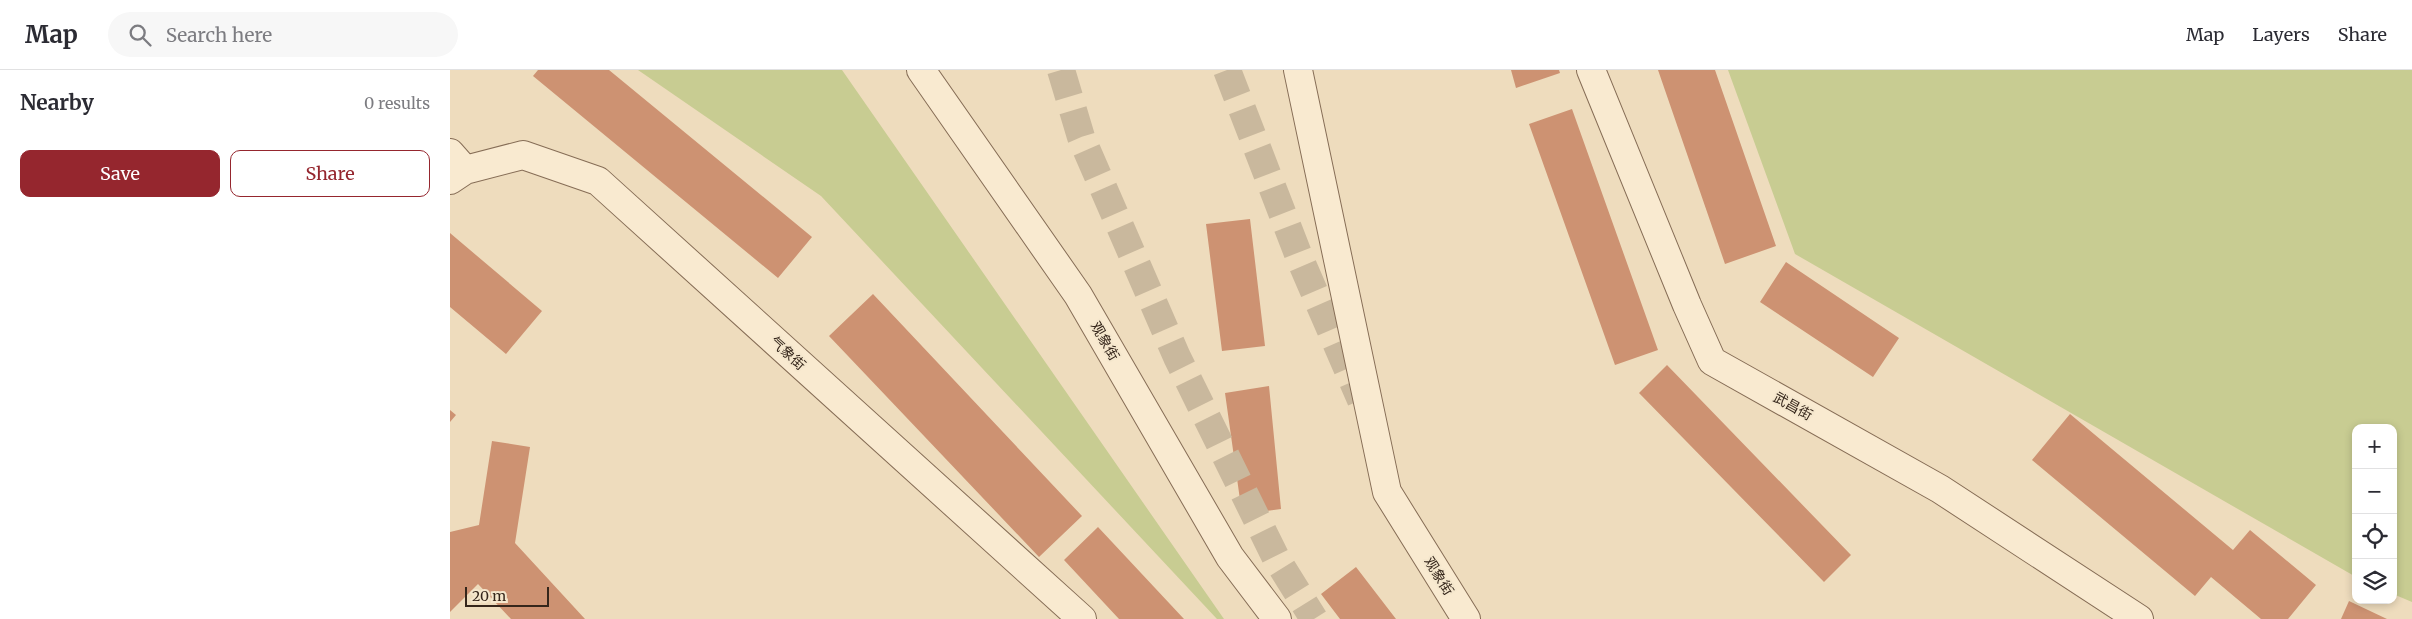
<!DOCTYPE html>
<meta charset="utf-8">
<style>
body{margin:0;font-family:Merriweather,"Noto Sans SC",serif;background:#f7f7f7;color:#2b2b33}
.controls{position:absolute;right:15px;bottom:15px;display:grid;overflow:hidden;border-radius:10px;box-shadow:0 2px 8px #0003}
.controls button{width:45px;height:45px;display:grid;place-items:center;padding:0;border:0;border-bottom:1px solid #e1e1e2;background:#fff;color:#2b2b33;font:25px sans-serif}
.scale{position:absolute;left:15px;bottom:12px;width:84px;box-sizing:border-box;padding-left:5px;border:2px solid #35261b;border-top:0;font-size:14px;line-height:18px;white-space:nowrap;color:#35261b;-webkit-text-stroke:4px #f5e7cd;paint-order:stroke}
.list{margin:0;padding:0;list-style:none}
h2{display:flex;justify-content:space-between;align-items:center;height:65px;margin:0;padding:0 20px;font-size:21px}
h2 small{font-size:16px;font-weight:400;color:#7c7c81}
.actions{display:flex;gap:10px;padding:15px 20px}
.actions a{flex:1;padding:11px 0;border:1px solid #95262e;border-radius:10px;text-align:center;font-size:18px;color:#95262e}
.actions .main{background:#95262e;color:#fff}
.icon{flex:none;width:28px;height:28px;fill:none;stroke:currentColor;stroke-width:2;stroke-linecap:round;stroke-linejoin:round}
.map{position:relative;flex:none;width:1962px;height:549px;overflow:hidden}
header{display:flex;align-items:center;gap:30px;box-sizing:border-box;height:70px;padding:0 25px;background:#fff;border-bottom:1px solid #e1e1e2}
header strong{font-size:24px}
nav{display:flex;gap:28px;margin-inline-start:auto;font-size:18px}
.search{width:350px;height:45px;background:#f7f7f7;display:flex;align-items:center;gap:12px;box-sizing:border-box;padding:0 18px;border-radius:28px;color:#7c7c81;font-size:19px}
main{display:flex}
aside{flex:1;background:#fff}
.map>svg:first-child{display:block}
.green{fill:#c8cc92}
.building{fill:#cd9272}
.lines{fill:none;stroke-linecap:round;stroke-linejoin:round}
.major-tunnel{stroke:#c9b89d;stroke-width:28;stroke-dasharray:28 14;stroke-linecap:butt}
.minor-casing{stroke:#866d56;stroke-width:30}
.minor{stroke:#f9ead0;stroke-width:28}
.labels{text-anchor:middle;stroke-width:4;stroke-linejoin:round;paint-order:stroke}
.street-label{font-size:14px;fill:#35261b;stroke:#f5e7cd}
</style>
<header>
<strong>Map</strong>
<div class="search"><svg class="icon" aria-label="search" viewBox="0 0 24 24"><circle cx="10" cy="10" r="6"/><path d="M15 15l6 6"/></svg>Search here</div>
<nav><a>Map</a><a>Layers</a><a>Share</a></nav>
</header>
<main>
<aside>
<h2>Nearby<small>0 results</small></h2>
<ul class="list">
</ul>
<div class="actions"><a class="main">Save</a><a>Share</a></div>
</aside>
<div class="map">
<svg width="1962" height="549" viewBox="0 0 1962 549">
<rect width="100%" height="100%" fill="#eedcbd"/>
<path class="green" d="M188,0H392L774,549H767L371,126Z
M1278,0H1962V532L1943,524V358H1906V507L1345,184Z"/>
<path class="building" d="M88,0H159L362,167L328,208L83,6Z
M1061,0H1109L1110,3L1066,18Z
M1208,0H1265L1326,176L1275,194Z
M1122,39L1208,280L1165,295L1079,54Z
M800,149L815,276L772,281L756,154Z
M0,163L92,241L56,284L0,237Z
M1336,192L1449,268L1423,307L1310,232Z
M423,224L632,446L589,487L379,266Z
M1217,295L1401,485L1374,512L1189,323Z
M819,316L831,439L792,444L775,323Z
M0,340L6,345L0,352Z
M1620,344L1783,480L1800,460L1866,515L1838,549H1811L1761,507L1745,526L1582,390Z
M42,371L80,377L65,473L135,549H61L28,514L0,542V462L29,455Z
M648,457L734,549H669L614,490Z
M906,497L946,549H890L871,524Z
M1899,531L1937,549H1891Z"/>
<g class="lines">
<path class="major-tunnel" d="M611,0L631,67L727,287L826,488L864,549
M777,0L850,189L911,330"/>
<g class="minor-casing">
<path id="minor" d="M471,0L628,225L780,487L827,549
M848,0L937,422L1016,549
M1141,0L1237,235L1262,291L1490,419L1689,549
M0,83L15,100
M0,110L15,100L73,85L148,111L632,549"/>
</g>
<use href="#minor" class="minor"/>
</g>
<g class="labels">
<g class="street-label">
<text transform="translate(655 271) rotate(60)" y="5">观象街</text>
<text transform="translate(338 283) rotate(42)" y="5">气象街</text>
<text transform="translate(1343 336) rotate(29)" y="5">武昌街</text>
<text transform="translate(989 506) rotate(58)" y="5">观象街</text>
</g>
</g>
</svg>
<div class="controls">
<button>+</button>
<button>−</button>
<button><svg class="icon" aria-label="locate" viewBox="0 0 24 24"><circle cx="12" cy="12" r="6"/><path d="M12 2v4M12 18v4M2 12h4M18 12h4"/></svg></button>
<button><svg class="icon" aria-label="layers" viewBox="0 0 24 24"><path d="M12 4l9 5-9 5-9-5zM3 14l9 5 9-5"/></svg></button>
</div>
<div class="scale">20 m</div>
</div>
</main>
